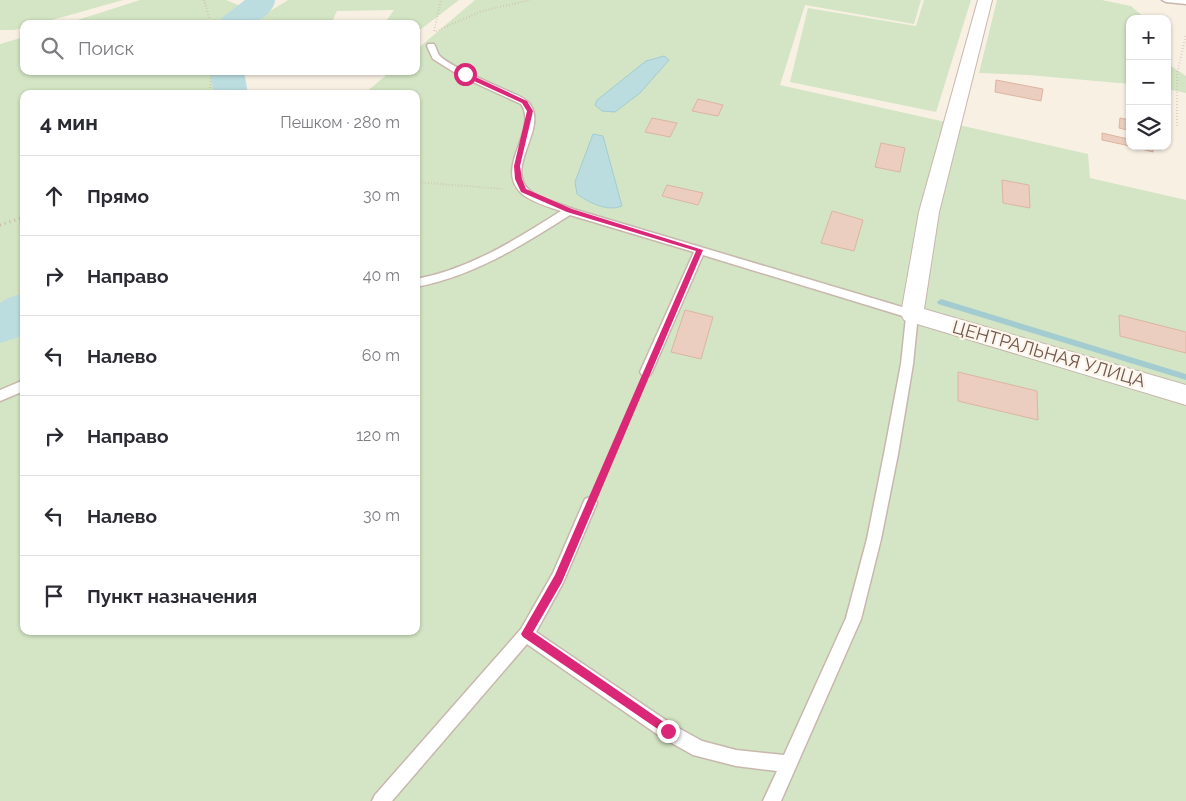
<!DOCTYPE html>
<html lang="ru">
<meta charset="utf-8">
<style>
body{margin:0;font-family:Raleway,sans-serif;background:#f2f2f3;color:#2b2b33}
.controls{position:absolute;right:15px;top:15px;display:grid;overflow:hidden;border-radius:10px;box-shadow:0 1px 4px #0004}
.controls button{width:45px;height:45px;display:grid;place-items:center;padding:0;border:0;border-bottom:1px solid #e1e1e2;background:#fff;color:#2b2b33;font:25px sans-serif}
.stop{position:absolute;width:15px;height:15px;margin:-11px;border:4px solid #db2777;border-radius:50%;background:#fff}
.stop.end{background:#db2777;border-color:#fff;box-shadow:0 1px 5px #0008}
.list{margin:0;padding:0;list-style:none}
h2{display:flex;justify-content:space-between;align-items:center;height:65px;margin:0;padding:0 20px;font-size:21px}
h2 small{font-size:16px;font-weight:400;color:#7c7c81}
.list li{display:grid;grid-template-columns:32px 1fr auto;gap:15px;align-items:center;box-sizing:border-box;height:80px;padding:0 20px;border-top:1px solid #e1e1e2}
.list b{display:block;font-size:19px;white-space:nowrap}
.list em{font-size:16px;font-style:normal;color:#7c7c81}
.icon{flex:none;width:28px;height:28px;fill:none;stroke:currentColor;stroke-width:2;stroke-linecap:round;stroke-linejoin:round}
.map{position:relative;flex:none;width:1186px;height:801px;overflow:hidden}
.search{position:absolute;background:#fff;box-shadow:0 1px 4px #0004;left:20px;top:20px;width:400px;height:55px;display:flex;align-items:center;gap:12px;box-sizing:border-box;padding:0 18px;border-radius:10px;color:#7c7c81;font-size:19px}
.panel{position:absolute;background:#fff;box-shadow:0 1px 4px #0004;left:20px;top:90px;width:400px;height:545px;border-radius:10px}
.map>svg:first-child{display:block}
.green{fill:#d3e5c4}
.water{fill:#bbdde0;stroke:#a3ccd1}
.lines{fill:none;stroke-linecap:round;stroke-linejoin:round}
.stream{fill:#a3ccd1;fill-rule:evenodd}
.river{fill:#bbdde0;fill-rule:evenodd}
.building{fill:#ebcebf;stroke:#dcb5a1}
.lane-casing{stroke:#c8b7ac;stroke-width:3}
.street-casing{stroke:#c8b7ac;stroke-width:2}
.path-far2{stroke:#d0b2a3;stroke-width:2;stroke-dasharray:0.5 2.5;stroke-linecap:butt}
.path-far1{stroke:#d0b2a3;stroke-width:3;stroke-dasharray:1 4;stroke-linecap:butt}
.path{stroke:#d0b2a3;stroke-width:4;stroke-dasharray:1 4.5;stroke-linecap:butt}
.lane{fill:#fff;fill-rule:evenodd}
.street{fill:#fff;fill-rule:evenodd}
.route{fill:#db2777}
.labels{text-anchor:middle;stroke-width:4.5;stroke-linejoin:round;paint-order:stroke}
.street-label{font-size:18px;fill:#6e574d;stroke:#fdf4ea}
</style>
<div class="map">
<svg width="1186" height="801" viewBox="0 0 1186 801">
<rect width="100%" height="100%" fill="#f9f0e4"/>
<path class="green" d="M0,0H123L38,24H24V28L14,30H0Z
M140,0H226L243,7L226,24H65Z
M288,0H459L416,33V24H384L394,10L337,11L331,24H261L262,16Z
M475,0H921L914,24L805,5L780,85L1088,154L1090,178L1186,200V801H0V44L24,37V71H221L223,94H24V631H416V94L365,93L391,71H416V50Z
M924,0H971L936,112L790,82L808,8L916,26Z
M997,0H1102L1131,6L1146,19H1130V84L1028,75L979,73Z
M1167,61L1168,64L1186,76V93L1167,89Z"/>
<path class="water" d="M664,56L669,60L640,93L615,112L602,111L595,105L597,100L646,61Z
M593,134L603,136L622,206C607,212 590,203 577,194L575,182Z"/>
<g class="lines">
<path class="stream" d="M941,299L1186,374V380L938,304L937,302Z"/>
<path class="river" d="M245,0H275C275,9 263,19 255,23C246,27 229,24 219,24L223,17Z
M210,71H244L248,94H214Z
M24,293V333L16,338L0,343V303L8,298Z"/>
</g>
<path class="building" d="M996,80L1043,89L1041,101L995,92Z
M698,99L723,105L718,116L692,111Z
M652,118L677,123L670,137L645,132Z
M1120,118L1130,120V146L1102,140V133L1128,139V130L1119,128Z
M881,143L905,148L900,172L875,167Z
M1130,146H1153V152Z
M1002,180L1029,185L1030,208L1003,203Z
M667,185L703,193L698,205L662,196Z
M832,211L863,220L854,251L821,243Z
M685,310L713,317L701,359L671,352Z
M1119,315L1186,332V353L1120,336Z
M958,372L1037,391L1038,420L958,401Z"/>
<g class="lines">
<g class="lane-casing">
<path id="lane" d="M1162,0H1186V4L1166,2Z
M428,44H434C436,47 437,52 439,55C448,66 495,85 510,92C517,95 525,98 530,104C547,129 507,165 527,188C537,199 559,203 573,209L912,310L918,314L913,364L898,454L881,539L861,619L781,801H763L777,771L736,766L693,755L661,737L527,644L392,801H372L375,795L521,629L553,573L585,499L590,497L595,499L597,503L563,583L536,632L673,725L702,741L736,750L784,755L846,618L867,539L884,454L901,364L906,317L703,255L652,372L650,375H642L640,372L694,252L570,215C521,246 474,276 416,287V279C470,269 515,240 561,211C549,207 531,202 521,193C494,166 539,131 521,104L462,77L433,59L427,46Z
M24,380V391L0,401V390Z"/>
</g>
<g class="street-casing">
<path id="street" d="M978,0H992L939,212L924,309L1186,385V405L904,320L901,314L919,212Z"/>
</g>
<path class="path-far2" d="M204,0L211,24
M434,31L441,0
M436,31L482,11L530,0
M210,94L211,71
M1177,126V74L1186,34
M416,182L503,189"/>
<path class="path-far1" d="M0,225L24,217
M609,459L640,386"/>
<path class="path" d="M598,486L610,458"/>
<use href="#lane" class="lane"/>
<use href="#street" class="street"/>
</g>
<path class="route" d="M463,73H467L527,101L533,111L520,166L522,179L526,189L572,209L703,250L562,582L533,632L671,727L673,731L671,734L668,736L523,637L521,634L555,575L696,251L567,212L521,192L515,179L514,166L527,111L522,103L463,76Z"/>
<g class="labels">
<g class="street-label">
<text transform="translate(1049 354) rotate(16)" y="6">ЦЕНТРАЛЬНАЯ УЛИЦА</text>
</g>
</g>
</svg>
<div class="controls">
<button>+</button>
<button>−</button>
<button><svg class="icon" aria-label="layers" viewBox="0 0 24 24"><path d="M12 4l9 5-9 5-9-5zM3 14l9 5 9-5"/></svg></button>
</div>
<div class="stop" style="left:465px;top:74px"></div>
<div class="stop end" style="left:668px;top:731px"></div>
<div class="search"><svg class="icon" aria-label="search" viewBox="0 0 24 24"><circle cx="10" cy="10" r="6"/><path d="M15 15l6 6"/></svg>Поиск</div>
<section class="panel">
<h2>4 мин<small>Пешком · 280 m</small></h2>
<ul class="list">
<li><svg class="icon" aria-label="ahead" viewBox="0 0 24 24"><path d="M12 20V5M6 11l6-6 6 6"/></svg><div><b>Прямо</b></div><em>30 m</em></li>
<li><svg class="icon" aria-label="right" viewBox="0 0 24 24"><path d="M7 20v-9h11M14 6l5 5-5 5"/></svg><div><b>Направо</b></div><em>40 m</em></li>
<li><svg class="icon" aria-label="left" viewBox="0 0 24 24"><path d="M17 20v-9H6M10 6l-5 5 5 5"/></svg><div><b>Налево</b></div><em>60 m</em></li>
<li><svg class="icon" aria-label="right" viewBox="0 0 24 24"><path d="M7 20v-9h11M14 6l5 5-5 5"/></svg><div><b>Направо</b></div><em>120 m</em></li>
<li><svg class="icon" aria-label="left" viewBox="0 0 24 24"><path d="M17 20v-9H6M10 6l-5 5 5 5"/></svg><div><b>Налево</b></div><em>30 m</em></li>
<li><svg class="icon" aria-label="arrive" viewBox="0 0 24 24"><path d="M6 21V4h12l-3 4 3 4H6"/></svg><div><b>Пункт назначения</b></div></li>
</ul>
</section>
</div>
